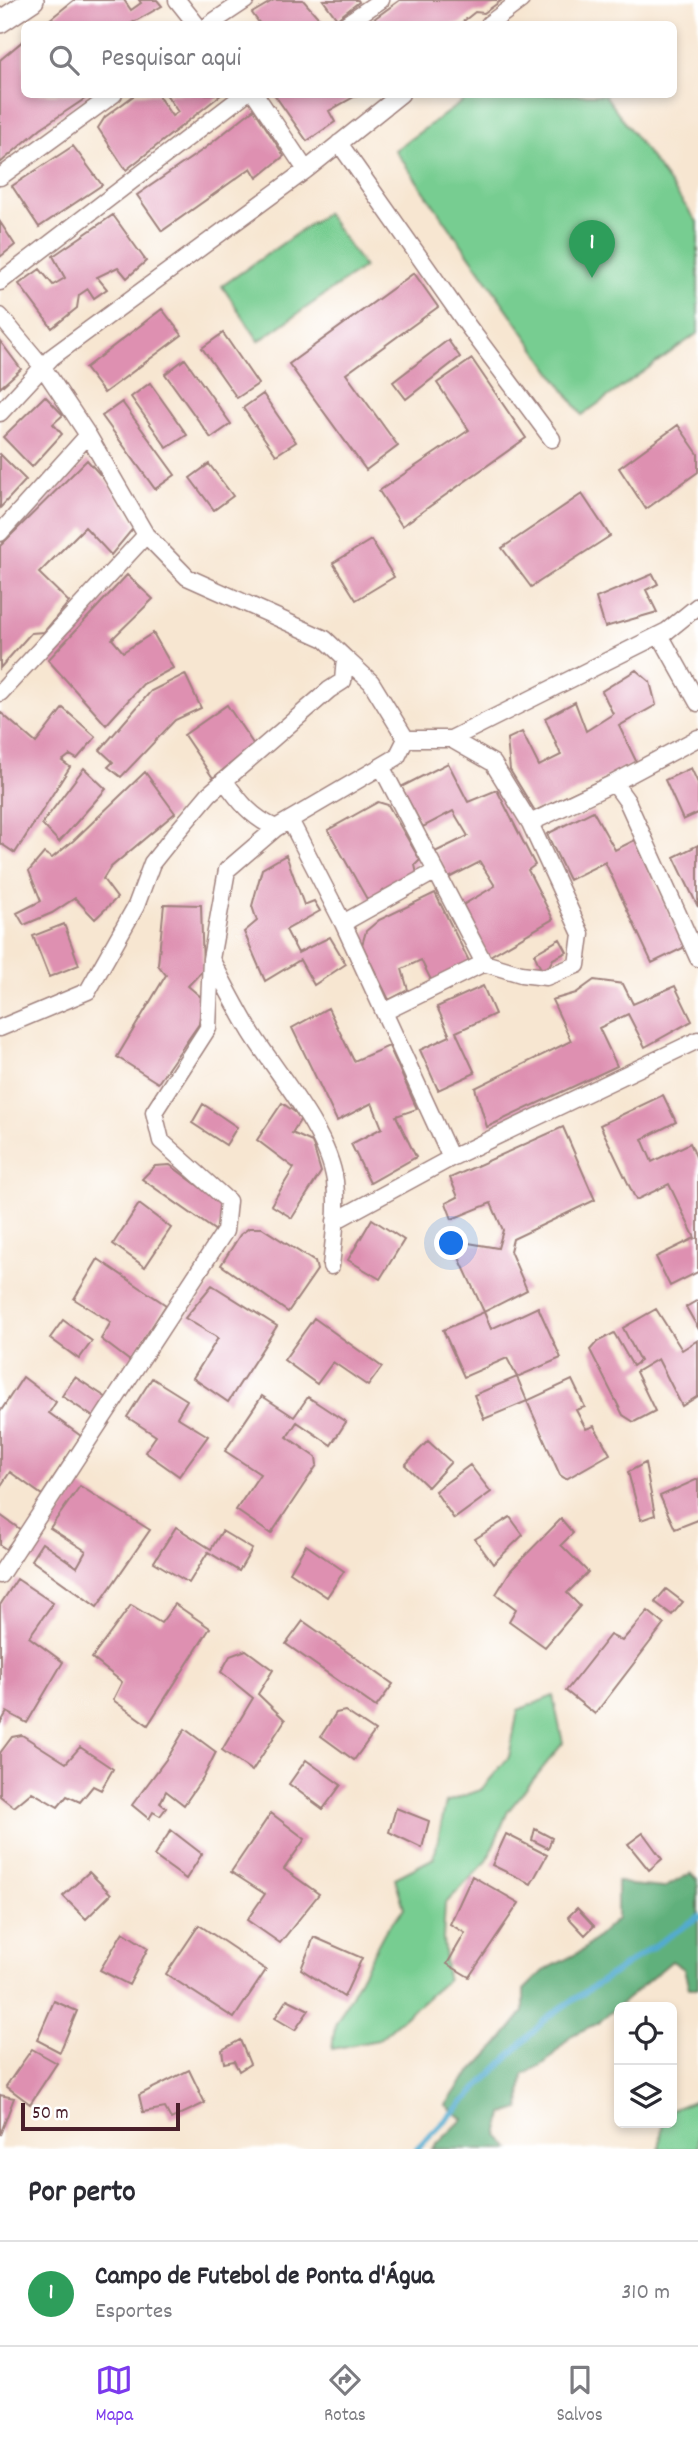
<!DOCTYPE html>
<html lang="pt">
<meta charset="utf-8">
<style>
body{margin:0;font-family:Dekko,sans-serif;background:#f2f2f3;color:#2b2b33}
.controls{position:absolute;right:21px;bottom:21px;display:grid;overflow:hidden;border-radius:10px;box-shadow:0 4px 10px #0003}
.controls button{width:63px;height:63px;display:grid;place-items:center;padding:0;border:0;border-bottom:2px solid #e1e1e2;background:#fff;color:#2b2b33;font:35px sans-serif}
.scale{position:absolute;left:21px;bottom:18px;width:159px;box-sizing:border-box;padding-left:7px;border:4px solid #4a1f2b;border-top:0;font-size:19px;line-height:24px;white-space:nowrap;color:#4a1f2b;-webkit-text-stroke:5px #fff;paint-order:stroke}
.you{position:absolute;left:452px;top:1244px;width:24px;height:24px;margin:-18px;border:5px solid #fff;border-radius:50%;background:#1a73e8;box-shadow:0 0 0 10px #1a73e833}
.badge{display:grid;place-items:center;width:46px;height:46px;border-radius:50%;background:#7c3aed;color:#fff;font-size:23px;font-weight:700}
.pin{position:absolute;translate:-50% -58px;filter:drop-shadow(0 2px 4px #0008)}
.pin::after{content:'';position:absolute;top:37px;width:24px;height:21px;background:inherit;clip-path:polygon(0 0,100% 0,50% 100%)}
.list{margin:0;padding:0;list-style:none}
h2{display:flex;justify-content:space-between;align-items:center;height:91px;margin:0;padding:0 28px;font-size:30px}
h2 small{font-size:23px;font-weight:400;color:#7c7c81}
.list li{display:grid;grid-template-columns:46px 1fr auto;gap:21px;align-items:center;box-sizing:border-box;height:105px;padding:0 28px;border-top:2px solid #e1e1e2}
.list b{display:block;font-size:26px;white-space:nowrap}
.list p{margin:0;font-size:23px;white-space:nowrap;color:#7c7c81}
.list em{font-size:23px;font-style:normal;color:#7c7c81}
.icon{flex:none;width:38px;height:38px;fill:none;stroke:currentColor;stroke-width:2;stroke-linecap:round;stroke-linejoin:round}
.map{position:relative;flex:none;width:698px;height:2149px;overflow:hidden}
.search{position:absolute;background:#fff;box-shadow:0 4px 10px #0003;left:21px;right:21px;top:21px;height:77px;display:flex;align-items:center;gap:18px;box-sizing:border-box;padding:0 24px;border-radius:10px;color:#7c7c81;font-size:26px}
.sheet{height:196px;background:#fff}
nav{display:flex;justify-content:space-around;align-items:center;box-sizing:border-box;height:98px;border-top:2px solid #e1e1e2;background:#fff;font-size:19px;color:#7c7c81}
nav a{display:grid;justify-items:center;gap:4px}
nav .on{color:#7c3aed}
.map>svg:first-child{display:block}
.green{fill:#77cd91;stroke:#60765e;stroke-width:2}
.forest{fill:#61b07b;stroke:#566853;stroke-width:2}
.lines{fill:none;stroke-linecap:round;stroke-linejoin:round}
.stream{stroke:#52abcf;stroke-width:6}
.building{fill:#de90b1}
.minor-casing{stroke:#a0827e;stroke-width:19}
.tertiary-casing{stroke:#a0827e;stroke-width:24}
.minor{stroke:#fff;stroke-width:16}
.tertiary{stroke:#fff;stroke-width:21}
</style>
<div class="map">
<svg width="698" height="2149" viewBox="0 0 698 2149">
<rect width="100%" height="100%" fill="#fff"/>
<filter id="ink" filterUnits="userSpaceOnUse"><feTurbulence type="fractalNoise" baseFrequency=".0143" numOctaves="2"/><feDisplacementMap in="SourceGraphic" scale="14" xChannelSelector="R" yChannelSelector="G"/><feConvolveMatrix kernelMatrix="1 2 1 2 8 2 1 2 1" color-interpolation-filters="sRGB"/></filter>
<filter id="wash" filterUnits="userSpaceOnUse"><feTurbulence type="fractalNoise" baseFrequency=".00686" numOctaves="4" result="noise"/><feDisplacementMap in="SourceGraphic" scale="28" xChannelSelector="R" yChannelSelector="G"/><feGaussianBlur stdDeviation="1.57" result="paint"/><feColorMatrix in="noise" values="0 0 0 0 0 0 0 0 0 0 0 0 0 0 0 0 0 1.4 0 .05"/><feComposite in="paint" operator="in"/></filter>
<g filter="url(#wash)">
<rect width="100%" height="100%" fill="#f7e6d1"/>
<path class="green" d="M473,94L605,95L698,223V333L582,415L395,150Z
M326,213L364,267L259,341L222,286Z
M553,1696L563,1743L508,1811L487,1861L445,1904L443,1939L447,1980L378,2040L332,2049L335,2025L385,1931L404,1908L395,1878L434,1858L446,1802L481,1790L509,1757L518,1710Z
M698,2099V2149H659L663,2123H672V2110Z"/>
<path class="forest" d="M691,1873L698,1880V1988H689L684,1969L672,1961L598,2023L572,2035L546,2062L523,2075L520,2109L503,2114L498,2136L511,2149H432L463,2119L446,2105L462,2082L498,2044L524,2012V1990L543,1971L582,1951L617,1919V1881L631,1885L664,1888Z"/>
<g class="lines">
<path class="stream" d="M417,2149L549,2016L698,1917"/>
</g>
<g id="blocks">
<path class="building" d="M74,0H124L131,10L141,3L139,0H157L162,6L130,24H44Z
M274,0H303L324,24H260L252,13Z
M323,0H358L359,2L337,19Z
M400,0H502L484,13L475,12L460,24H367Z
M24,40V94H92L41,128L0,163V60Z
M136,94H157L172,116L178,112L166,94H222L126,170L98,128L105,117Z
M274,94H359L329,111L335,122L307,141Z
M254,109L284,156L257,178L251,168L162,231L137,195L204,149Z
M73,146L102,185L39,227L12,186Z
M113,215L146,261L127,278L118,267L97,277L107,289L94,298L88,289L79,295L77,308L52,328L19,284L40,269L53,285L65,278L53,256Z
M0,222L15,245L0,257Z
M414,273L438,307L346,374L398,446L366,470L289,364Z
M162,309L182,335L104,393L85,368Z
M223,333L258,384L237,398L202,348Z
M448,340L460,357L406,399L393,382Z
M0,341L21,369L0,388Z
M185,359L231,424L211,438L165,374Z
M472,359L526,438L402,526L379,491L469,430L437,383Z
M150,383L187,435L167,448L131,397Z
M263,394L296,442L276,455L243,408Z
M45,396L63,415L53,424L62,434L32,467L3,437Z
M122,402L175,475L155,489L102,416Z
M678,425L698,454V472L646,509L619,468Z
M0,454L26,480L0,508Z
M87,460L112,488L136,525L111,555L85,527L39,573L69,602L44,632L31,633L0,668V546Z
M209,464L233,496L214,510L190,478Z
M582,494L610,536L531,587L502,548Z
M371,540L394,577L356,600L333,563Z
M653,574L658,584L646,590L657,612L605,627L596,598Z
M127,575L153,599L112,639L123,652L153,633L173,668L143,684L106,725L48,660Z
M636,670L650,682L656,705L619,726L637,763L535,811L510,770L507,739L522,732L539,766L561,755L545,718L575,702L586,731L613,714L602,691Z
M185,674L201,708L175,720L121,777L108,767L113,762L100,750L151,691Z
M227,705L254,745L213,778L184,735Z
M63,708L96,737L77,759L70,755L62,761L70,767L15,853L0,843V712L36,743Z
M448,763L468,802L497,790L535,865L528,870L553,919L488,957L463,905L495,886L480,862L449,878L435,852L468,836L453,811L423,827L401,787Z
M84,768L106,789L59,842L42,824Z
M691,768L698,783V813L683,820L665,780Z
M145,772L175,813L110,868L103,879L117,898L95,919L75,898L52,913L24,925L17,913L41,901L29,871L44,853L52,858L73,841Z
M378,802L388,805L420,860L415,865L417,874L368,901L328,830Z
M593,811L615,850L635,840L685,947L652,963L605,862L569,880L547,834Z
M698,845V907L674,857Z
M286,855L304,905L314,901L320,911L286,930L298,953L330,937L346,964L314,985L300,960L265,981L244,932L257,921L252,906L262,869Z
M435,893L470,963L432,982L421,960L402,969L408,990L389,1000L362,945L366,931L379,920Z
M164,904L201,905L203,970L188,986L202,998L199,1024L158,1083L117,1057L166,975L158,965Z
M64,924L79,965L49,977L33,936Z
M560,939L567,952L553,959L549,966L541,969L534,954Z
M594,980L623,984L633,1004L675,986L692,1021L645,1047L628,1014L599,1028L617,1066L487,1127L475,1088L571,1041L552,1000L576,993Z
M483,986L495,1014L456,1032L475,1073L438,1090L420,1050L450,1036L437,1007Z
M328,1008L354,1061L389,1046L417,1109L396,1116L416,1157L370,1183L351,1144L382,1128L372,1103L337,1121L292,1028Z
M663,1095L676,1122L642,1139L652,1162L690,1143L698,1161V1272L670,1286L656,1257L695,1238L669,1184L636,1200L600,1125Z
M282,1103L302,1117L292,1133L312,1142L321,1172L292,1218L271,1205L294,1168L257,1140Z
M203,1104L237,1127L226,1145L192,1123Z
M563,1127L595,1200L513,1239L510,1251L527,1290L484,1312L451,1240L498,1248L503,1230L491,1203L452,1219L446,1203L458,1197L450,1178Z
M170,1165L216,1199L226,1214L216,1231L142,1179L155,1166Z
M139,1204L171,1228L145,1267L113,1244Z
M372,1219L404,1240L380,1279L348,1260Z
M249,1228H262L315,1262L317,1270L288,1312L221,1265L240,1235Z
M98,1259L166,1305L130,1361L101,1339L111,1322L74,1299Z
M212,1285L277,1326L228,1402L193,1378L218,1338L185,1318Z
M698,1300V1328L686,1307Z
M538,1307L561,1358L517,1377L507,1358L464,1377L443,1330L484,1312L491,1329Z
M656,1309L682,1350L698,1340V1396L682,1406L658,1359L636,1372L655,1411L634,1422L623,1415L590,1350L597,1342L614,1333L633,1366L640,1361L623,1328Z
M314,1318L382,1367L368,1386L333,1362L317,1384L284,1360Z
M63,1320L92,1341L79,1359L50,1338Z
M23,1377L56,1402L49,1413L81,1436L42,1495L10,1472L0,1487V1412Z
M75,1377L107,1398L95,1418L62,1396Z
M517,1377L527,1401L572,1380L585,1407L576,1410L586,1429L594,1426L610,1454L566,1479L560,1475L527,1401L484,1419L474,1395Z
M152,1378L187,1400L177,1417L208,1436L179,1476L145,1452L156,1436L127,1417Z
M262,1396L294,1417L308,1397L346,1422L331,1445L297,1422L287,1437L316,1457L317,1465L271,1534L236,1510L260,1474L225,1451Z
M428,1441L451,1462L428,1487L405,1465Z
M645,1463L655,1515L641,1520L628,1472Z
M470,1465L491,1492L454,1519L435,1491Z
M698,1479V1520L675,1529L660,1496Z
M80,1486L150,1530L97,1607L31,1560L42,1543L77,1567L86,1551L50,1528Z
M0,1515L21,1530L6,1549L0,1545Z
M510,1517L523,1535L493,1564L475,1539Z
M561,1519L573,1533L561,1545L588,1572L567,1593L580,1606L545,1647L509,1621L516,1609L496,1594L511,1570Z
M176,1527L211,1549L222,1531L252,1549L239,1571L208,1552L189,1583L154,1562Z
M306,1545L344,1571L327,1597L290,1572Z
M17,1579L53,1603L29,1637L63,1662L27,1723L7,1712L0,1724V1605Z
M666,1589L683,1602L672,1615L655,1602Z
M175,1604L210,1628L148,1725L113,1700L122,1682L92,1658L131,1605L161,1623Z
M648,1611L664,1624L595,1714L566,1691L610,1635L622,1641Z
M303,1621L393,1684L376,1707L286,1644Z
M246,1650L273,1670L258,1694L285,1720L252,1771L222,1750L253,1698L221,1672L230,1656Z
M345,1711L375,1731L354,1760L321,1736L336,1713Z
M185,1729L216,1752L204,1776L184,1805L166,1791L160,1803L166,1808L160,1816L153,1812L149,1819L132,1805L170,1754Z
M22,1735L66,1763L80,1747L113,1769L101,1790L93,1786L80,1802L67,1796L58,1807L32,1792L14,1807L0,1796V1753L12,1737Z
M306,1760L341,1785L323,1809L289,1784Z
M396,1808L429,1821L422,1848L389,1832Z
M271,1813L305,1839L284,1869L319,1894L280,1943L247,1920L265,1894L231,1872Z
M535,1829L552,1838L548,1848L532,1840Z
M171,1830L202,1854L186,1879L154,1856Z
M643,1833L662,1859L649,1870L628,1844Z
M506,1834L547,1855L531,1884L492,1865Z
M89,1872L111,1894L86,1919L63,1896Z
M472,1876L519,1903L469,1977L447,1964L465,1933L450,1924Z
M577,1908L594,1926L585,1935L568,1917Z
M199,1925L266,1970L234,2018L166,1974Z
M123,1932L148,1948L129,1985L100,1970Z
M314,1937L362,1958L344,1997L301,1969Z
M287,1999L309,2010L295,2030L275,2018Z
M54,2001L77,2011L60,2052L37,2040Z
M240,2040L250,2064L239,2071L234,2061L224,2063L222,2050Z
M32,2049L57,2063L30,2104L6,2086Z
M189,2070L205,2103L171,2119L165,2108L143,2112L139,2095Z
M0,2095L14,2098L0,2135Z"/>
</g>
</g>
<g filter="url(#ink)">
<use href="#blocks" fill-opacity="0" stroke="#a0827e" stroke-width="2"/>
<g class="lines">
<g class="minor-casing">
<path id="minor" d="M177,0L196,24
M210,24L246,0
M346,24L381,0
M489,24L521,0
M255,94L306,170
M339,143L468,326L552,439
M0,177L114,94
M0,282L245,94
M0,316L42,366L88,435L146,535L187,577L325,639L345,658L343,681L329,690L209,794L176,833L152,863L136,906L88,991L0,1028
M0,413L52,357L306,170L401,94
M0,533L88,435
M660,635L698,703
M0,693L146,535
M406,739H451L493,763L530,823L614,783L627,801L698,958
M451,739L667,631L698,606
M382,768L484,963
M224,780C239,801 252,818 276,828
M614,783L698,738
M290,820L343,923L451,1158L698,1040
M343,923L436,871
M212,961C225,985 237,1009 251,1032C277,1074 328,1131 335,1181C338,1209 334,1239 331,1266
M384,1012L484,963L521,974L546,977L577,965L581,934L530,823
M335,1221L451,1158
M0,1575L225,1231L228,1201L161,1141L154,1112L208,1028L211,959L227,870L276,828L397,757L406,739L371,682L345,658"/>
</g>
<g class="tertiary-casing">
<path id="tertiary" d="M0,22L33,0"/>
</g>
<use href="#minor" class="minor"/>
<use href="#tertiary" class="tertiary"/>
</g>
</g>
</svg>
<div class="controls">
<button><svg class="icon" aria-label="locate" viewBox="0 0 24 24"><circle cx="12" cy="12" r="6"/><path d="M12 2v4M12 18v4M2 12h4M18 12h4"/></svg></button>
<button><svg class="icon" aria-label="layers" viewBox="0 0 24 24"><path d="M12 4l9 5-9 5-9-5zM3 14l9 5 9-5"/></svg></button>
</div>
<div class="scale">50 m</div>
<div class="you"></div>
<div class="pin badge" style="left:592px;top:278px;background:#2e9e5b">1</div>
<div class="search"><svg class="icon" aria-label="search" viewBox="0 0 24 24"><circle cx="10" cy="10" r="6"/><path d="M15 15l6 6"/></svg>Pesquisar aqui</div>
</div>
<section class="sheet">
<h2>Por perto<small></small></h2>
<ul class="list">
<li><span class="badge" style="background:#2e9e5b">1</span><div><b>Campo de Futebol de Ponta d'Água</b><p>Esportes</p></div><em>310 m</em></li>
</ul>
</section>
<nav>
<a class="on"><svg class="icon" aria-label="map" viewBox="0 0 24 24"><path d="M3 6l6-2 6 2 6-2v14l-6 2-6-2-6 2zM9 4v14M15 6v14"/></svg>Mapa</a>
<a><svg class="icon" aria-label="directions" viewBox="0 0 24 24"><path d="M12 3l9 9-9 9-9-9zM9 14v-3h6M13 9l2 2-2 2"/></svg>Rotas</a>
<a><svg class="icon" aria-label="saved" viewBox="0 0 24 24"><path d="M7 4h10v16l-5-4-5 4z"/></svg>Salvos</a>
</nav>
